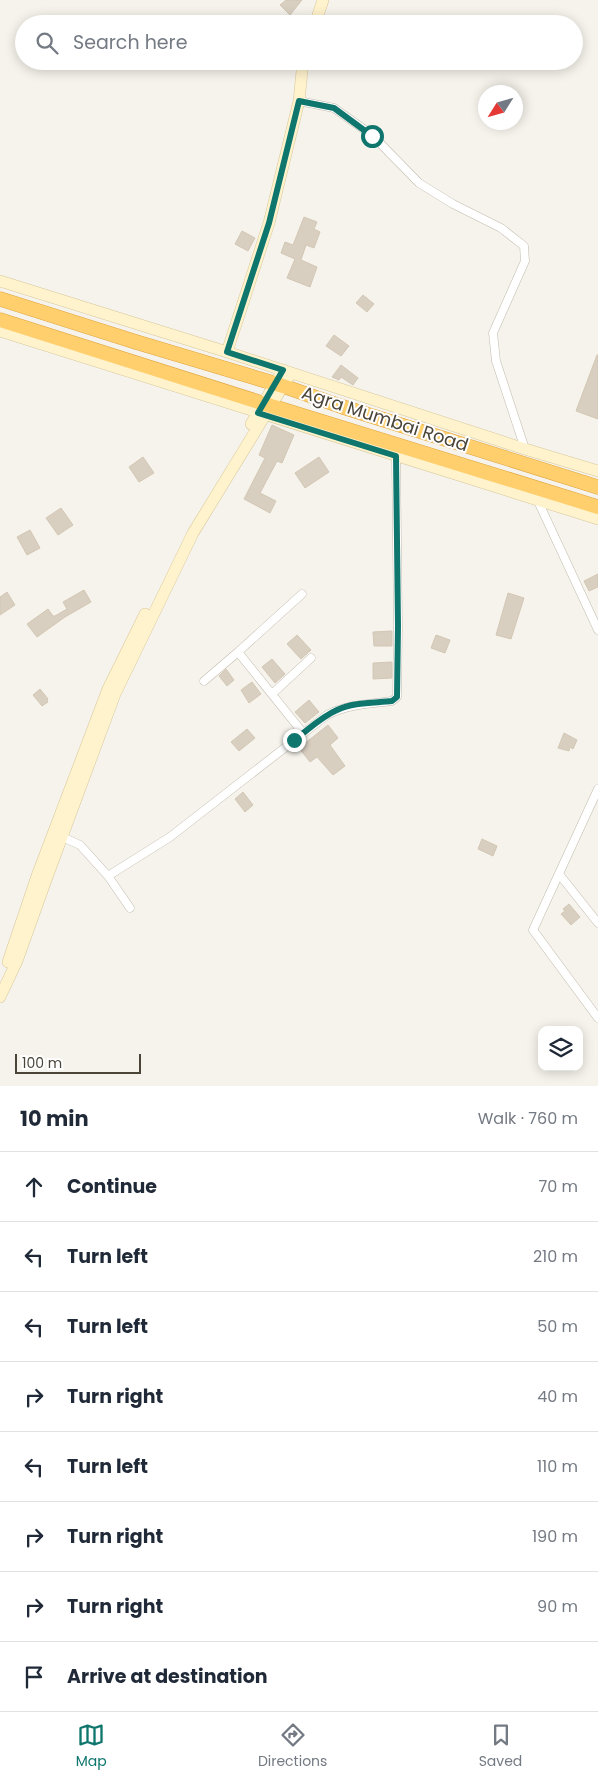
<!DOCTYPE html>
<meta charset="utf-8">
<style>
body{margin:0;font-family:Poppins,sans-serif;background:#f2f2f3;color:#1f2937}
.controls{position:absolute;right:15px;bottom:15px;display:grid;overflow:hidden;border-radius:10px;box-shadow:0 2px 12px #0003}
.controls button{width:45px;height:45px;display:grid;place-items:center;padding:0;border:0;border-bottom:1px solid #e0e1e3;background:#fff;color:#1f2937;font:25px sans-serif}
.compass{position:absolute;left:478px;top:85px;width:45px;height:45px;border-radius:50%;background:#fff;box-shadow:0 2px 12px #0003;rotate:233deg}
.scale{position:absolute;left:15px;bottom:12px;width:126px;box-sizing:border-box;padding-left:5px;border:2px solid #4b4439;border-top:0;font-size:14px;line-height:18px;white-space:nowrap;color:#4b4439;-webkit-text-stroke:4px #fff;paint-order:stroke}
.stop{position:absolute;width:15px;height:15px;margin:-11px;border:4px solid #0f766e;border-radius:50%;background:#fff}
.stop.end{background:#0f766e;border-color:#fff;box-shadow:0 1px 5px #0008}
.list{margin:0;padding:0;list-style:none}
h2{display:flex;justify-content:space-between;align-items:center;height:65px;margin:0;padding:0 20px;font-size:21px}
h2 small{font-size:16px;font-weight:400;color:#747a83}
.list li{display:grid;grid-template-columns:32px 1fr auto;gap:15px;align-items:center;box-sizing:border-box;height:70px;padding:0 20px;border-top:1px solid #e0e1e3}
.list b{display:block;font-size:19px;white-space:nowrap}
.list em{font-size:16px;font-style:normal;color:#747a83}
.icon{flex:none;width:28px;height:28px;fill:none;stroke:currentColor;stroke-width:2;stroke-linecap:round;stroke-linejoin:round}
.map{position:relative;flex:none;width:598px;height:1086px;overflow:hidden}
.search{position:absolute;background:#fff;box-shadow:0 2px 12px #0003;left:15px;right:15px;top:15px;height:55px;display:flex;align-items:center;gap:12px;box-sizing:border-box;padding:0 18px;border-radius:28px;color:#747a83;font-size:19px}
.sheet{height:625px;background:#fff}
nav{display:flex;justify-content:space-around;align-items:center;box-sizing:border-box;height:70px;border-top:1px solid #e0e1e3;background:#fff;font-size:14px;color:#747a83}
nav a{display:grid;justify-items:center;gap:2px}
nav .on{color:#0f766e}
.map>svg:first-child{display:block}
.building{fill:#d8cfc1;stroke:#d3c7b4}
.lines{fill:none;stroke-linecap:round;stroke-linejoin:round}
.street-casing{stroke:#c2bbae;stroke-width:9}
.secondary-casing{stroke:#d6c79b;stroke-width:12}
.highway-casing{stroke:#e0a43c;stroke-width:15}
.street{stroke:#fff;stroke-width:8}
.secondary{stroke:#fff3cd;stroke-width:11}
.highway{stroke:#ffcf6e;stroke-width:14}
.route{stroke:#0f766e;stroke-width:6}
.labels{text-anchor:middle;stroke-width:4;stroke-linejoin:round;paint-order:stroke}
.street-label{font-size:18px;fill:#4b4439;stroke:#fff}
</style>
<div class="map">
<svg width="598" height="1086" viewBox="0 0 598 1086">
<rect width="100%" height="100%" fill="#f6f3ec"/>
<path class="building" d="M286,0H302L290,15L280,5Z
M304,217L317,222L314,229L320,232L314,248L306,245L301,260L317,267L310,287L287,278L295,259L281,253L285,242L293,245Z
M242,231L255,238L248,251L235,244Z
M363,295L374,304L367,312L356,303Z
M334,335L349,346L341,356L326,346Z
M597,355H598V419L576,411Z
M341,365L358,378L353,385L341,377L339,380L332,377Z
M272,425L294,435L282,463L277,461L260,493L276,501L270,513L244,499L265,458L259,455Z
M143,457L154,473L139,482L129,467Z
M319,457L329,472L305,488L295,473Z
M61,508L73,525L58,535L46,518Z
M30,530L40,548L27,555L17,537Z
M598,574V587L589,591L584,581Z
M84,590L91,602L65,617L37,637L27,624L48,609L53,616H55L67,609L63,602Z
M7,592L15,605L0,615V597Z
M508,593L524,598L511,639L496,635Z
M392,631V646H374L373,632Z
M297,635L311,650L301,659L287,644Z
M436,635L450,640L445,653L431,648Z
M272,659L285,674L275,683L262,667Z
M392,662V678L373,679V663Z
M226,669L234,680L227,686L219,676Z
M252,682L261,694L249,703L241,690Z
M40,689L48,699L47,700L48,702L42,706L33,695Z
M309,700L319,712L305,723L295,712Z
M328,725L338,738L330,745L345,766L333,775L317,757L310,762L299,748Z
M247,729L255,738L239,751L231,742Z
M564,733L577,740L573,749L570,747L569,751L558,748Z
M243,792L253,805L245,812L235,799Z
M482,839L497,846L493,856L478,849Z
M569,904L580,917L571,925L561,914L565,911L563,909Z"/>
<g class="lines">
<g class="street-casing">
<path id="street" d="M299,101L334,108L372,135L419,183L453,204L501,228L524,246L525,261L493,333L496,361L525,449
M537,499L598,630
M302,594L238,652L303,733
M204,681L238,652
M272,694L311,658
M598,789L533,930L598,1018
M62,837L80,845L108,876L130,908
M559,874L598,923
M108,876L170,837L327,715C348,704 370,704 392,701L397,697L398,626L396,456"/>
</g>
<g class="secondary-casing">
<path id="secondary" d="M315,24L323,0
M0,281L227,352L525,449L598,471
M0,331L598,519
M227,352L269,223L299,101L303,61
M251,424L283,370
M8,962L37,876L108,689L145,614
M0,997L17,961L46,880L115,694L193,533L291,373"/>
</g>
<g class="highway-casing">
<path id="highway" d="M0,299L136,342L283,386L343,407L598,487
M0,320L271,406L598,507"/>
</g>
<use href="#street" class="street"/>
<use href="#secondary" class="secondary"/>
<use href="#highway" class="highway"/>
</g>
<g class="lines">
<path class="route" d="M294,740C308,730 321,717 337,710C353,702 375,703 392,701L397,697L398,626L396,456L258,413L283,370L227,352L269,223L299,101L334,108L372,136"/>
</g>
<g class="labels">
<g class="street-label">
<text transform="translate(385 419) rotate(18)" y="6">Agra Mumbai Road</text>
</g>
</g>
</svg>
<div class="controls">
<button><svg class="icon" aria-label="layers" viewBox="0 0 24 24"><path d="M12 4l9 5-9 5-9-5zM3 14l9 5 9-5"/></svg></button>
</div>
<svg class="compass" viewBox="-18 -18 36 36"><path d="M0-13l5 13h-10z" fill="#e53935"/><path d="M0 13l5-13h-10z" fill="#747a83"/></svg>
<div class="scale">100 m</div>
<div class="stop" style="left:372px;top:136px"></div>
<div class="stop end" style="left:294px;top:740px"></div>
<div class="search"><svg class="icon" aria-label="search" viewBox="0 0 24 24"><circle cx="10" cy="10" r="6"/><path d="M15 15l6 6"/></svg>Search here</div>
</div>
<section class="sheet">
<h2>10 min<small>Walk · 760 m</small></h2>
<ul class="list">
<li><svg class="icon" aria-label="ahead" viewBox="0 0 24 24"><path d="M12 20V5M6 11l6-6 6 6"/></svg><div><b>Continue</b></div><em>70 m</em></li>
<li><svg class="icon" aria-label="left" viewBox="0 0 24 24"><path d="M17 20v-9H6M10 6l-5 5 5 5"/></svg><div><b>Turn left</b></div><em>210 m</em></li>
<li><svg class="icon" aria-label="left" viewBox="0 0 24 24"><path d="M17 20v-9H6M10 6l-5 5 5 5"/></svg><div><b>Turn left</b></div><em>50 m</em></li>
<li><svg class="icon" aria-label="right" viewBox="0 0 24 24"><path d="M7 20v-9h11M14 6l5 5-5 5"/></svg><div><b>Turn right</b></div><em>40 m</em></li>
<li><svg class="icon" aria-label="left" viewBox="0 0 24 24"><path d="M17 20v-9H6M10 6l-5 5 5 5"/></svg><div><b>Turn left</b></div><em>110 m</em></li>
<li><svg class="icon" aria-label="right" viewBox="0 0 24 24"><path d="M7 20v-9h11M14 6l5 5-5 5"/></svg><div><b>Turn right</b></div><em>190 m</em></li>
<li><svg class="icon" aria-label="right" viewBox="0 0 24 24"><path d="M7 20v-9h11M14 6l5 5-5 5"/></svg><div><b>Turn right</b></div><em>90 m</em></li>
<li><svg class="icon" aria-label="arrive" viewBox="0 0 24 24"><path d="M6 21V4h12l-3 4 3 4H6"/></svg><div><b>Arrive at destination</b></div></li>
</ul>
</section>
<nav>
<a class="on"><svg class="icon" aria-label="map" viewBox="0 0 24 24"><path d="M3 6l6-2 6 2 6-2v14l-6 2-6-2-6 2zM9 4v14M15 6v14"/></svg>Map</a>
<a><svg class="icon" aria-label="directions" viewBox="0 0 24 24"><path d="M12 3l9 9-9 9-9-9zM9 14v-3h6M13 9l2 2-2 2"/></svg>Directions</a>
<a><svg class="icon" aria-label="saved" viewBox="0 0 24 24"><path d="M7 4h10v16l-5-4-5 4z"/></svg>Saved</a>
</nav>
